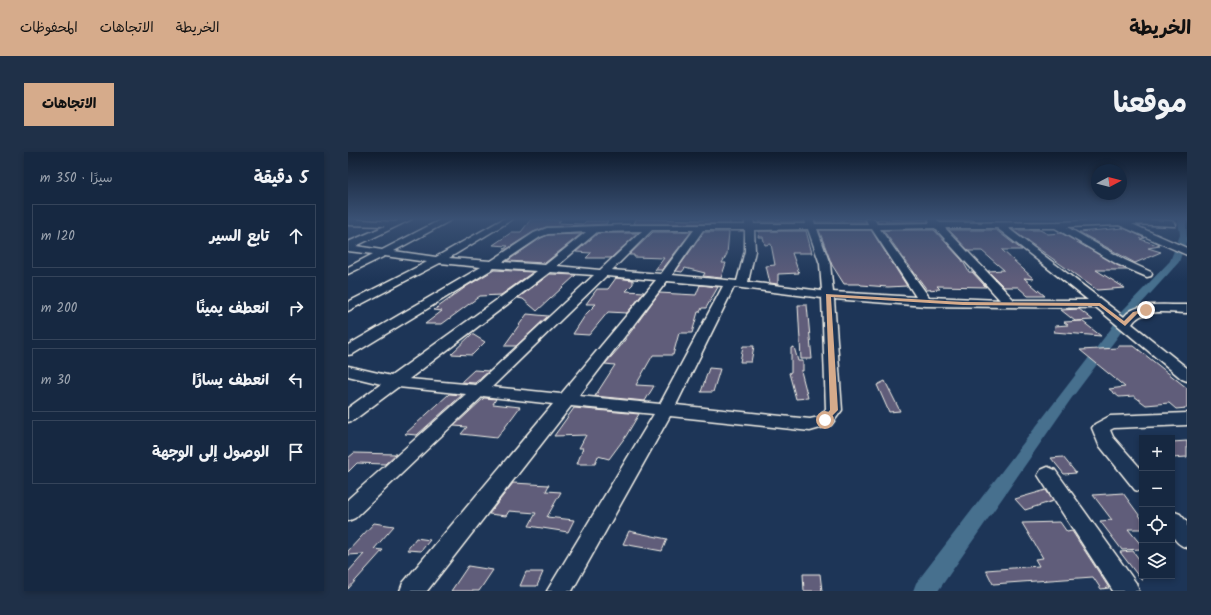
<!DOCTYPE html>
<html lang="ar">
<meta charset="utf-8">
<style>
body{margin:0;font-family:Kalam,"Playpen Sans Arabic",sans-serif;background:#1f3048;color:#f1f3f6;direction:rtl}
.controls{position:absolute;right:12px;bottom:12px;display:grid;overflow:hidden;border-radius:0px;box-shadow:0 2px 6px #0003}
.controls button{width:36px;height:36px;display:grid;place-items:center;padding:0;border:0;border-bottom:1px solid #35445a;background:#162841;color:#f1f3f6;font:20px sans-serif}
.compass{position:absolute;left:743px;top:12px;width:36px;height:36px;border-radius:50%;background:#162841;box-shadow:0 2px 6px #0003;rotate:83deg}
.stop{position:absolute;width:12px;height:12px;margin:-9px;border:3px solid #d6ab8b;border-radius:50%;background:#fff}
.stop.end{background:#d6ab8b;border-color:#fff;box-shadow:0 1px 4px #0008}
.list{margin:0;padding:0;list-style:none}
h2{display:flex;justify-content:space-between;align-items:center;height:52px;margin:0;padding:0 16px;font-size:17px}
h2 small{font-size:13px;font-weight:400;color:#9ea6b1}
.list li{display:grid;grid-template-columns:26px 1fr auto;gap:12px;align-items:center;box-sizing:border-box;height:64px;margin:0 8px 8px;padding:0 8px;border:1px solid #35445a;border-radius:0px}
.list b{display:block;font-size:15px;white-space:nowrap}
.list em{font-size:13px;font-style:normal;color:#9ea6b1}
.icon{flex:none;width:22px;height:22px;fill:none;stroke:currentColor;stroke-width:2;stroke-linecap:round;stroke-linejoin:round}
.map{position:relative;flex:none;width:839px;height:439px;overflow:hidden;direction:ltr;border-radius:0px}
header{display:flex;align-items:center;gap:24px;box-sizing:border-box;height:56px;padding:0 20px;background:#d6ab8b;color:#111}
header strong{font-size:19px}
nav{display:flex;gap:22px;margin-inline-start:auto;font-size:14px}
.intro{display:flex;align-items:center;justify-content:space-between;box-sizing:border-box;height:96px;padding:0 24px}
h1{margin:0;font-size:28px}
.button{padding:10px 18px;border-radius:0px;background:#d6ab8b;color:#111;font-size:14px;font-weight:700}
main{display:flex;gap:24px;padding:0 24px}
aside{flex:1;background:#162841;border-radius:0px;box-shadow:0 2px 6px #0003}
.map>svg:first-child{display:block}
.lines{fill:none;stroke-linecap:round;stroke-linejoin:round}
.canal{fill:#466f8e;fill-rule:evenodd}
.building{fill:#615d7a;stroke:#f4f1e8}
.minor-casing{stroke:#f4f1e8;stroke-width:3}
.minor{fill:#1d3557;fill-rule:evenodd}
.route{fill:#d6ab8b}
</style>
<header>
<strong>الخريطة</strong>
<nav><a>الخريطة</a><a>الاتجاهات</a><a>المحفوظات</a></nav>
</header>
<div class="intro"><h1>موقعنا</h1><a class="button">الاتجاهات</a></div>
<main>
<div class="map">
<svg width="839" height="439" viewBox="0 0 839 439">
<rect width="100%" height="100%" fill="#1d3557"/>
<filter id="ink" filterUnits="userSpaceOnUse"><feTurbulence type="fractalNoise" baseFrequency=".025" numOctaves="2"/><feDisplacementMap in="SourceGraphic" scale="8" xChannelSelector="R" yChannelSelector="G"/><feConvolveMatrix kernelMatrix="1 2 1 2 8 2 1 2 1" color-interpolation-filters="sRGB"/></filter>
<g filter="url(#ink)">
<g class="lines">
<path class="canal" d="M830,67H838L839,87L831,110L784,162L771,183L723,247L590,439H565L568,431L762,178L775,158L822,109L832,83Z"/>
</g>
<path class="building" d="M183,67L213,68L210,71L235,72L238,69H260L258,72L198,75L185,80L159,97H156L160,94L145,93L164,80H173Z
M288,67L353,68L382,67V72H286Z
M418,67H455L456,70H411V68Z
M467,67H508L517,68L518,70H468Z
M532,67L564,68L580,67V70H530L528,68Z
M590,67H623L626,69H637H593Z
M775,76L797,86L792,87L812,94L800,96L813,100L787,111L731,80Z
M471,78H523L559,134L540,135L513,133L512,132H496L484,113Z
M535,78H586L614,108L621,120H624L638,135L589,134L592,137L579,138Z
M601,78H648L674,98H654L686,127L676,126L697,144H680L670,135H656L640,119L656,118L634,99H621Z
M664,78H692L700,82L713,81L780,118H748L777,136L749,138Z
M411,79H458L464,101H444L451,121L430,122V132L422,131L418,114L427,113L423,92L417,93L415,85H410Z
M305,80H343L314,118H307L316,106L286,105V103H281Z
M356,80H381L379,102L374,111H378L373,126L355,124L357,121L337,116L334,120L328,119Z
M250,81H290L263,106H238L243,101L228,100Z
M233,82L197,111L159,109L193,86L200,83Z
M146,118L185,120L153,143L132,144L94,172H77L94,159L86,158L119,134Z
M202,122L228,123L189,159L175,147L170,146Z
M268,126L285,128V132L278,139L296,140L279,161L260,160L241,183L225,182L238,162L248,152H238L249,137H260Z
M352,133L370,135L358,156H354L352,160H350L344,181H331L325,203H305L301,210L288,233L306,234L297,249L247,244L267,213L257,212L271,196L311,141L348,143Z
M450,153H459L464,207H453Z
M731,157L745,168L727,169L713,158Z
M179,162L200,164L168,194H156Z
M734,169L753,184L706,180L707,174L720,173L716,170Z
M124,182L137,190L124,203L103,202Z
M395,194H406L403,210H392Z
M770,194H786L839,236V256L828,257L821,251L798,253L786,244L771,245L761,237L777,235L732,198L770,196Z
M446,195L450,209H455V219H453L460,246L448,247L441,221L443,220V196Z
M361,216L372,217L365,240H353Z
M126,218L141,219L127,231L113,230Z
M537,229L552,259L541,260L529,233Z
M101,242L114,243L69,283L57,282Z
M136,246L148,247L145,252L172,255L149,286L113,282L119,275L106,274Z
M226,256L291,262L278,284L261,307L250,304L247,312H229L235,296H231L238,283L206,284Z
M839,289V305L824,306V290Z
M6,301L48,302L37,312L9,311L0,320V306Z
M715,305L728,321L716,322L703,306Z
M165,331L201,333L198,339L213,340L199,365L226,368L220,380L181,374L188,361L161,359L158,364L141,362Z
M698,338L705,349L677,358L667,347Z
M775,341L794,367V377H780L794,394V397L774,398L752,369L764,368L745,343Z
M712,370L719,380L724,379L761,436L753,437L745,425L645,432L638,418L691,414L687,407L695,406L674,371Z
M26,371L46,374L26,397L35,398L0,437V420L16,402L0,403V399Z
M281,379L319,387L314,399L275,392Z
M68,386L82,388L73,399L59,398Z
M785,399L794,411V429L772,400Z
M120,414L145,418L131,439H103Z
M178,420H195L189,434H172Z
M455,422H472L474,439H456Z"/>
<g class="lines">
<g class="minor-casing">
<path id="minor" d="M0,67L47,70L53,67H64L8,94L34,98L94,67H105L46,99L88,105L155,67H165L101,106L143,109L186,81L199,76L276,73H397V67H405L406,72H458L457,67H465L467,72H520L518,67H526L529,72L582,71L581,69L582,67H588L592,71L709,70L781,67L824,69L828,72L827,74L784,72L839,96V103L771,73L719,75L777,108L803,120L804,122L803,124L799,125L769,112L707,76H660L776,165C788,148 820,154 839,153V161C823,161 794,155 784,172L839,216V229L834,227L749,156L578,154L486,147L494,258L483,273L462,279L322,264L224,439H199L306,262L223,254L79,439H52L55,431L205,252L135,244L7,366L0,369V347L118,242L50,235L6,268L0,270V256L33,232L0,224V214L43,224L189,119L146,116L5,202L0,203V193L133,115L92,111L0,159V150L79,110L37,104L0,122V115L25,102L0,99V90L37,74L0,73ZM587,76L652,148L581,145L532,77ZM597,76H649L740,148H666ZM460,77L472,112L474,139L400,130L407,99L406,78ZM469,77H524L568,145L485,140L482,112ZM304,78H346L313,122L264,118ZM355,78H397V99L389,129L324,123ZM294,79L252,118L209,114L249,80ZM238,80L197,113L155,110L192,85L200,82ZM202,120L246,123L128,233L61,227ZM258,124L308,128L213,242L144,235ZM319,129L375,134L312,252L231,244ZM386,135L474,146L478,257L471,265L462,267L328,253Z
M839,261V273L766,276L762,278L765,285L794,318V340L787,338L751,293L744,276L747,272L762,264Z
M700,315L707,318L788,431L791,439H765L690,323L693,318Z
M824,359L832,362L839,370V396C820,389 824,376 824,359Z"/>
</g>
<use href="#minor" class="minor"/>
</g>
</g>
<linearGradient id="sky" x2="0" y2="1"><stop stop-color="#101d30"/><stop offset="0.52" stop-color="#3a5174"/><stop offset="1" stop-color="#3a5174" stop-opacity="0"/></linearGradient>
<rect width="839" height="129" fill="url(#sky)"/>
<path class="route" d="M478,142L615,150L752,151L776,169L785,160L798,157L801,158L789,162L777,174L751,154L615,153L483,145L490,258L477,271L473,268L482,258Z"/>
</svg>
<div class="controls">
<button>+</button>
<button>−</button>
<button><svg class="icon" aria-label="locate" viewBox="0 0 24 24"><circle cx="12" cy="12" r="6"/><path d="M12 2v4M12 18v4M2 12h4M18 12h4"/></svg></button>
<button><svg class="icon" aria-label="layers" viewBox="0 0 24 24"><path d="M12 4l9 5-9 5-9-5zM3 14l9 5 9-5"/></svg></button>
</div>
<svg class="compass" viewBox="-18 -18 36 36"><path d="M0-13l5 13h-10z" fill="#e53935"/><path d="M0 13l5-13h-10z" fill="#9ea6b1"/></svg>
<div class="stop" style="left:477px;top:268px"></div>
<div class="stop end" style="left:798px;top:158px"></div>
</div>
<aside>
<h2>5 دقيقة<small>سيرًا · 350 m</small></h2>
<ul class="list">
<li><svg class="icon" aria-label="ahead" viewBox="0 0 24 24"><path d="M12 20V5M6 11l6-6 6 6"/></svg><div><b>تابع السير</b></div><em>120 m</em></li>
<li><svg class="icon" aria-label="right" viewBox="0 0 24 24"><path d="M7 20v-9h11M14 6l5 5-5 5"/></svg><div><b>انعطف يمينًا</b></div><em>200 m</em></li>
<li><svg class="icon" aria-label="left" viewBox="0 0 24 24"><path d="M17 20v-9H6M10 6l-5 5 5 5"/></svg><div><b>انعطف يسارًا</b></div><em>30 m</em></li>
<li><svg class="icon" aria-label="arrive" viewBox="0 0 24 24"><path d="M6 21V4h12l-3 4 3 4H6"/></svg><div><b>الوصول إلى الوجهة</b></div></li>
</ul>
</aside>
</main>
